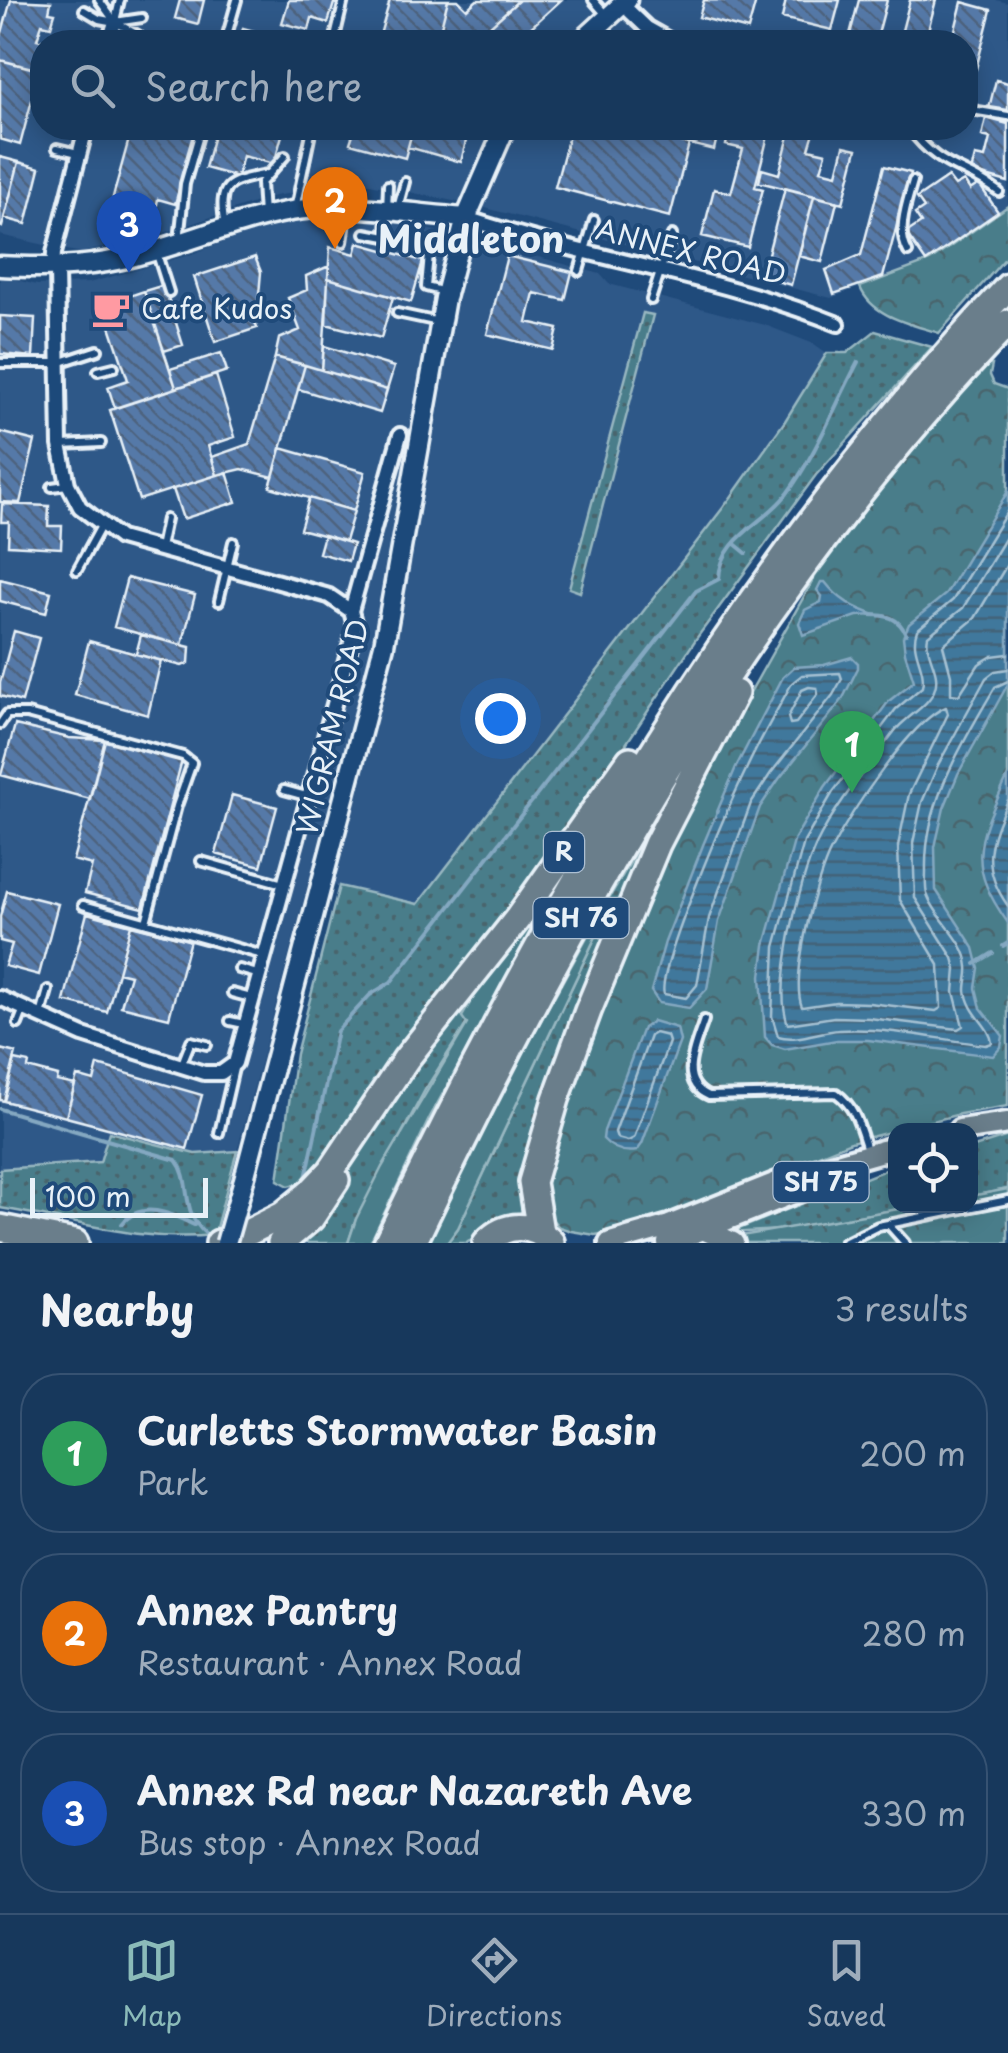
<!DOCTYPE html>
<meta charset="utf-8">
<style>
body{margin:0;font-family:"Playpen Sans",sans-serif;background:#203f62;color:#f1f3f6}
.controls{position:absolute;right:30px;bottom:30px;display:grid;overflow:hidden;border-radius:20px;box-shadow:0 5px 25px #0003}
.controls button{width:90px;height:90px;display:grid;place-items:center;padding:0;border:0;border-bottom:2px solid #365272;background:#17385c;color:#f1f3f6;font:50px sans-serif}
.scale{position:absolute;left:30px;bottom:25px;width:178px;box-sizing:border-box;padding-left:10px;border:5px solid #e8f1f8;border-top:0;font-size:28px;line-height:35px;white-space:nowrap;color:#e8f1f8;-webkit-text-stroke:8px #1f4a7a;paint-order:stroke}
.you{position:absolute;left:500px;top:718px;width:35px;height:35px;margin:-25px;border:8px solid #fff;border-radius:50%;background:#1a73e8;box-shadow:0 0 0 15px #1a73e833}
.badge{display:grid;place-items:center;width:65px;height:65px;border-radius:50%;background:#8bbbb9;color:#fff;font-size:32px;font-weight:700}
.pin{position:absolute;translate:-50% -82px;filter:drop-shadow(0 2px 5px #0008)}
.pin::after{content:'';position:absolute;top:52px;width:35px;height:30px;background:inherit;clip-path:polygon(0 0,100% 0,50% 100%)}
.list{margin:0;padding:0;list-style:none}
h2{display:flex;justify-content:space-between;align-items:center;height:130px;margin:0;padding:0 40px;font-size:42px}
h2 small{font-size:32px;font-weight:400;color:#9eacbb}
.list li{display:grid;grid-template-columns:65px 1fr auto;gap:30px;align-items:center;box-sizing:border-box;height:160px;margin:0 20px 20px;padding:0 20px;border:2px solid #365272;border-radius:40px}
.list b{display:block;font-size:38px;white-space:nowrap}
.list p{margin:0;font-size:32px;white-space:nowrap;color:#9eacbb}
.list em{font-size:32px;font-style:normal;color:#9eacbb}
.icon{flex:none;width:55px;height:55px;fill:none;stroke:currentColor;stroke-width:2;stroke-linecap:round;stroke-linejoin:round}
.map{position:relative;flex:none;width:1008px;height:1243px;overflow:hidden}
.search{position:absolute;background:#17385c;box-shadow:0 5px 25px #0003;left:30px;right:30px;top:30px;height:110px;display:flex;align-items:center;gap:25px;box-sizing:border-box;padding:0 35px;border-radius:40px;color:#9eacbb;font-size:38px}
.sheet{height:670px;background:#17385c}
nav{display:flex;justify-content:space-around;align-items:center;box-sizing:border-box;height:140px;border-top:2px solid #365272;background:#17385c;font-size:28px;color:#9eacbb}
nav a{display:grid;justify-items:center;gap:5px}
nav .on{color:#8bbbb9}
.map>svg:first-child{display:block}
.built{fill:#2f5888;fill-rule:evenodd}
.grass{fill:url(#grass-dots);stroke:#98b7c1;stroke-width:2.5}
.forest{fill:url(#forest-crowns);stroke:#98b7c1;stroke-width:2.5}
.garden{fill:#497d8a;stroke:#98b7c1;stroke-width:2.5}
.water{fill:url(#water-rules);stroke:#84a8c1;stroke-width:2.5}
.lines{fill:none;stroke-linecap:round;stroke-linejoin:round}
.shore{stroke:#a5c1d3;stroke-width:2.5}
.stream{stroke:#84a8c1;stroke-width:4}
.building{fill:url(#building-back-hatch);stroke:#e8f1f8;stroke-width:2.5}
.lane-casing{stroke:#e8f1f8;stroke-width:14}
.street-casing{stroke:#e8f1f8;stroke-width:20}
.secondary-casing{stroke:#e8f1f8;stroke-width:25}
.primary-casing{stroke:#e8f1f8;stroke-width:28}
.highway-casing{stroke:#e8f1f8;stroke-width:32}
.lane{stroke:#1f4a7a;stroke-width:6}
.street{stroke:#1f4a7a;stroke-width:12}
.secondary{stroke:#1f4a7a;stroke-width:18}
.primary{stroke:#6b7e8b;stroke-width:20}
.highway{stroke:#6b7e8b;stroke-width:25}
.secondary-bridge-casing{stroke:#e8f1f8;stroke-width:25;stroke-linecap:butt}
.secondary-bridge{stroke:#1f4a7a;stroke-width:18}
.labels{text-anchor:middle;stroke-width:8;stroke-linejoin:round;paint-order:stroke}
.shield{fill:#1f4a7a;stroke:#acbfd2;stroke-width:2.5}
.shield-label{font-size:25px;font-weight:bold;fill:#e8f1f8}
.street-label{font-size:28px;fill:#e8f1f8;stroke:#1f4a7a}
.poi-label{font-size:28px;fill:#e8f1f8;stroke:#1f4a7a;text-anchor:start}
.district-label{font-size:38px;font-weight:bold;fill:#e8f1f8;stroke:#1f4a7a}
</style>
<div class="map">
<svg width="1008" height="1243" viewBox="0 0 1008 1243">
<defs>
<pattern id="grass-dots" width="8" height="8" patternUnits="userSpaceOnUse" patternTransform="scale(2.5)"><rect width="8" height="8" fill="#497d8a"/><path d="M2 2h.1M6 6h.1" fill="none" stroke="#48656d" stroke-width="1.8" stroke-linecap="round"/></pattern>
<pattern id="forest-crowns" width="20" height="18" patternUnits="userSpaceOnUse" patternTransform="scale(2.5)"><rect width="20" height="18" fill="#497d8a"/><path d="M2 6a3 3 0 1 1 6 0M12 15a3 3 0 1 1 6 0" fill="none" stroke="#48656d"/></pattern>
<pattern id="water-rules" width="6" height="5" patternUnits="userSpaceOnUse" patternTransform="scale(2.5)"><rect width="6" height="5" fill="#41789c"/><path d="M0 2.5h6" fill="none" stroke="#436277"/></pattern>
<pattern id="building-back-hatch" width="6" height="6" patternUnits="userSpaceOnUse" patternTransform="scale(2.5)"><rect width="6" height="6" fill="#5579a8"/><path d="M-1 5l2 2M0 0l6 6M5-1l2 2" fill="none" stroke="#4e637e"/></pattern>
</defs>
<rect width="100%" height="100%" fill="#1f4a7a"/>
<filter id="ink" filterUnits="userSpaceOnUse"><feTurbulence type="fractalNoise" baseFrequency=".01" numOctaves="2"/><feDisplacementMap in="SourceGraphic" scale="20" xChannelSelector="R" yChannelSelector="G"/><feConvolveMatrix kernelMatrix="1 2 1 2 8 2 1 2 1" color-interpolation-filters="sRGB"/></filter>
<g filter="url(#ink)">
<path class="built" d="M0,0H996L1008,3V206L930,261L831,298L478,206L360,182L274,196L161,234L81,253L0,235ZM42,42H966V128H42Z
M352,212L492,244L600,274L609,284L765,325L814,344L827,353L785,421L729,500L418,904L309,880L237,1151L195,1154L109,1132L101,1162L0,1169V276L37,285L89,283L189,255L274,223Z"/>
<path class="grass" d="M643,313L653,315L580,592L569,588Z
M875,331L932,347L816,475L696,639L566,834L402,1045L311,1180L289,1186L278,1180L296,1054L339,886L418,904L729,500L785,421L827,353H847Z
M643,841L537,1111L542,1114L525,1212L495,1218L467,1243H447L458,1228L605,917L603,908Z
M487,973L467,1023L425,1090L356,1219L348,1243H300C337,1195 363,1141 397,1091C424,1050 457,1012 487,973Z
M109,1132L195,1154L237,1151L214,1235C137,1243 75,1220 0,1208V1169L100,1162Z
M1008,1136V1189L971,1196V1148Z
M895,1166L896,1206H916L779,1230L729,1233Z"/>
<path class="forest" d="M1008,206V255L939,333C911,324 872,317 860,287L930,261Z
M986,365H992L990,375L994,384L1008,389V1106L960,1114L851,1142L690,1207L614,1232L595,1235L571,1231L559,1227L549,1216L542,1178L587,1045L667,849L725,737L816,575L883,485Z
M1008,1189V1243H726L735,1237L916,1206H970L971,1196Z"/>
<path class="garden" d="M568,866L430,1117L370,1243H348L356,1219L382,1167L467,1024L462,1017L487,973Z
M603,908L605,917L458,1228L447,1243H429L500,1095Z"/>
<path class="water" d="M1008,491V684L958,774L944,808L935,847L936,890L974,948L979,968L976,988L981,1008L1003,1036L1001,1047L993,1056L868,1040H837L785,1049L772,1045L765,1037L761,976L765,945L795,838L825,787L889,701L914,681L905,653L903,637L909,624L946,594Z
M821,582H825C839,600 854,608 875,615L857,616L803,635L799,623L805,610L821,602L822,596L817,590Z
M852,657L858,663V668L842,700L779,779L760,807L719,921L707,989L689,1008L659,1003L651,991L665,942L703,845L736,767L783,677L794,667L824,665Z
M1008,776V923C964,862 979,839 1008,776Z
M653,1021L677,1028L680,1041L642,1144L637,1151C624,1153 612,1149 603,1139L604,1131L643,1028Z"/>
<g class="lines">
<path class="shore" d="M1008,510L953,600L917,630C909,651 927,667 922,687L896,709L833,792L804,842L775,947L772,1016L778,1036C797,1042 819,1031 839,1030C887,1027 938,1039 986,1045L992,1043C991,1026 968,1014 966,990C966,982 969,974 968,967C966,939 936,920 927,894C925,887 926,878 926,871C924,802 962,745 995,687L1008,681
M1008,534L963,608L928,636C924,654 941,670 935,688C930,706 905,717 894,732C867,768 836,804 816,845C799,883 773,986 788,1024L834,1017L869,1018L958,1029L963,1026L954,992L956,969L953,958L915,898L913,843L922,802L938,765L986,678L995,671L1008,669
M1008,563L975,618L943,645L951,675V694L959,695L979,664L992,656L1008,654
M840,673L842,679L833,695L771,773L751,803L709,918L697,985L686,998L664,994C656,971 730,803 745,772C759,741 776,712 792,683L802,675Z
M809,687L817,688L818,694L796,723L790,724L788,717L802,690Z
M946,707L948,714L909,794L898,846L900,900L939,965L941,1008L936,1011L869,1003L836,1002L802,1007C790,977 816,879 831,850C850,814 911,720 946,707Z
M1008,800C990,841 979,866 1008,906
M655,1033L667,1036L669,1042L634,1138L628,1141L617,1138L615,1132L650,1036Z"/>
<path class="stream" d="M735,544L746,553
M719,579C720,538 765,523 786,495C816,455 835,405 858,362
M870,615C887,615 898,617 906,634
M1003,946L1008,943
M975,964L993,953
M0,1109L176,1160C193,1181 179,1211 206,1234
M306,1178L337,1031L370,995L391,982L696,591L719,579
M122,1224C141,1200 171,1213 194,1225"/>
</g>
<path class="building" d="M11,0L51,2L49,12L55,13L51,26L42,24L37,39L49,42H42V71L0,60V40Z
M180,0H204L198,24L175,18Z
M289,0H335L328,23L312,18L309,30L282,23Z
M390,0H448L437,42H378Z
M448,0H458L467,9L477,0H519L488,28L492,30L489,42H437Z
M519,0H561L515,42H506L488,28Z
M704,0L756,1L748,30L699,17Z
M786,0H840L832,30L782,18Z
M859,0H887L876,42H848Z
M910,0H936L925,42H899Z
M962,2L991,10L976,69L966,66V42H952Z
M243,28L294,42H240Z
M0,60L40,70L20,145L0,139Z
M996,80L1008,83V113L989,108Z
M986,118L1008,124V182L971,172L975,156L985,158L990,138L982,136Z
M132,128H196L175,204L158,199L156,209L113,197Z
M216,128H284L274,164L243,156L237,177L205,168Z
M355,128H413L405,158L350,143Z
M413,128H469L461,162L408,147Z
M571,128H626L689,144L670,217L555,187Z
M626,128H719L714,150Z
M730,128H770L755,187L763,189L748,247L702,236L714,189L731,193L743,149L726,145Z
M791,128L814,132L809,149L826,153L821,170L837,174L844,146L857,149L843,203L759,182L762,169L779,174Z
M0,157L19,162L2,227L0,226Z
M19,162L40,168L26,224L4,218Z
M884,166L911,173L883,277L834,294L826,270L861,255Z
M948,177L955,186L964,181L970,190L979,184L998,212L926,262L906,233L921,223L915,214L924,208L917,198Z
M785,188L814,196L791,285L762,277Z
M814,196L837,202L822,262L799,256Z
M358,243L423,261L411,302L328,278L330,247L355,254Z
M507,256L572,272L565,300L534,293L527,322L558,329L553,350L487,334Z
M255,257L261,272L257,317H253L257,328L215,342L194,277Z
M329,266L322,370L275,357L279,339L300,330L288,298L307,290L306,276Z
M328,278L393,297L381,338L326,324Z
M164,285L183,345L164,351L144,291Z
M144,291L176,388L115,408L108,387L128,380L103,305Z
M0,316L35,318L33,357L0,354Z
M324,346L394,367L387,390L322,370Z
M221,353L227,371L176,388L170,369Z
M275,357L305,365L273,477L242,469L217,475L212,457L249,444Z
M305,365L387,390L380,413L298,389Z
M216,375L235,437L208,446L217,475L139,500L110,410Z
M0,432L35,441L20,503L0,502Z
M281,448L365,472L354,511L270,487Z
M227,472L236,502L183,519L173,489Z
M309,498L354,511L345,541L300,529Z
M2,504L49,506L48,526H62L61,548L8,545L9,522H1Z
M324,535L353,544L348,561L319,553Z
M127,578L195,595L182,645L114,627Z
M0,579L51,592L46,613L0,601Z
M14,631L39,638L22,702L0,696V683Z
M141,635L190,647L189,663L182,666L136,654Z
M89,641L161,661L148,715L75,695Z
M15,725L69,738L105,740L90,799L1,775Z
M105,740L182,760L143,908L85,893L92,865L73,860Z
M232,795L277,807L261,866L216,854Z
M7,891L58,904L39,975L5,966L12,944L0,941V917Z
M87,913L131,925L107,1012L64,1001Z
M131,925L190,940L169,1018L121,1006L130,975L118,972Z
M0,1049L16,1053L4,1101L0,1100Z
M15,1060L29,1063L28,1068L58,1076L57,1081L75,1085L66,1117L4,1101Z
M98,1065L202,1095L187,1149L66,1117L77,1076L94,1081Z"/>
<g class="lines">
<g class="lane-casing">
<path id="lane" d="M593,0L607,16
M84,10L99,19L115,22L99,0
M115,21L120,0
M138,35L115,22L142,18
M225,42L237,0
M334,42L344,0
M966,109L1008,116
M909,128C940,170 963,165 999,192
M57,148L78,153
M398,208L405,182
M295,209L312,128
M263,215L261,183L285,156
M225,227C217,183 227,182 268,174
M365,233L386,237L388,185
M179,241L185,184L201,128
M343,242L348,209
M411,243L429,254L426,287L445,292
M156,251L169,292
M908,252C896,231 907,203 913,181
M579,271L594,220
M651,300L672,235
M397,313L439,322
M0,363H58L98,350
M98,371L114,367
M62,445L101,443
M52,487L67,485
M160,548L166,519
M77,570L101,526
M219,601L233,542
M0,724L7,714H27L183,756L192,763L177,806L146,922
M284,790L306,796
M201,861L283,884
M83,905L263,955
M239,969L257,974
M232,993L251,998
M41,1015L48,990
M704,1020C696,1045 676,1082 709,1096L836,1093C857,1108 860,1129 868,1153
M230,1021L244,1024
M18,1024L23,1011
M181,1066L191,1041L207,1045
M219,1133L235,1064
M888,1224L905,1243
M844,1243L878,1226L1008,1200"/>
</g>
<g class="street-casing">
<path id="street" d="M622,4L647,28L672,42
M109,42L115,22
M466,218C588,259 718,276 838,324
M53,269L54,253L86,128
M57,269L60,445L68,484L80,507L120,538L329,596L351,611
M0,998L83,1035L204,1073H221L235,1063L352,639L355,626L351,611L400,435"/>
</g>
<g class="secondary-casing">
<path id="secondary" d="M581,42L627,0
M0,266C42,268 81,268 122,259C179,247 233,221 291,211C351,201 406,214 466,218
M243,1183L384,645L445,298L466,218L505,128"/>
</g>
<g class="primary-casing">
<path id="primary" d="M960,1130L1008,1123
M705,1230L733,1243
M610,1243L669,1226L792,1177L896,1147
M668,1243L833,1177"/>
</g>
<g class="highway-casing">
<path id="highway" d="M0,1228L75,1243
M540,1232L532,1182L556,1099L588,1011L657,844L735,693
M219,1243L237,1238L283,1215L310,1193L331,1171L406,1059L518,918L630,760
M281,1243L311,1218L336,1180
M387,1243C551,899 744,565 1008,287
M413,1243C570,914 753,586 1008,323
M486,1243C505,1223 531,1222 551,1242"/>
</g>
<use href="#lane" class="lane"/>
<use href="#street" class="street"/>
<use href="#secondary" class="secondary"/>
<use href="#primary" class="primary"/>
<use href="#highway" class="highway"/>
<g class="secondary-bridge-casing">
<path id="secondary-bridge" d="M226,1243L243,1183"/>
</g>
<use href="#secondary-bridge" class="secondary-bridge"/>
</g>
</g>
<defs>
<g id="cafe-bare" transform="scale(3)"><path d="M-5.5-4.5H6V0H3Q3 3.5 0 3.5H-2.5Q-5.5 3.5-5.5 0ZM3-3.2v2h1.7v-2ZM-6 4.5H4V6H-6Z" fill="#ff9aa2" stroke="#1f4a7a" stroke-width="2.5" paint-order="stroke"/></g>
</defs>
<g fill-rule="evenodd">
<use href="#cafe-bare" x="111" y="309"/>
</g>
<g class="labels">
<g class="shield">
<rect x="544" y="832" width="40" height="40" rx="8"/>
<rect x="533.5" y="898" width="95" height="40" rx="8"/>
<rect x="773.5" y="1162" width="95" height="40" rx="8"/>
</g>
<g class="shield-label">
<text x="564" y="861">R</text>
<text x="581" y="927">SH 76</text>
<text x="821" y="1191">SH 75</text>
</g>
<g class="street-label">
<text transform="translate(691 252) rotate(14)" y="10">ANNEX ROAD</text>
<text transform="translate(333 727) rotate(-76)" y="10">WIGRAM ROAD</text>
</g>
<g class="poi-label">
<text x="141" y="319">Cafe Kudos</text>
</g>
<g class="district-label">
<text x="471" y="253">Middleton</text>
</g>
</g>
</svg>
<div class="controls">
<button><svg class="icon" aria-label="locate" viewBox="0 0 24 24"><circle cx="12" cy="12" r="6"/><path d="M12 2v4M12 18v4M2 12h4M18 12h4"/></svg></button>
</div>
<div class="scale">100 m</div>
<div class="you"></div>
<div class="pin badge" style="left:852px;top:793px;background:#2e9e5b">1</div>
<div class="pin badge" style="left:335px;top:249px;background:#e8710a">2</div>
<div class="pin badge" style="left:129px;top:273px;background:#1a4fb4">3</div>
<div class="search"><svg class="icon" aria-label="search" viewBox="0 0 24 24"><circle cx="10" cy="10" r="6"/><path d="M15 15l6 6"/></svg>Search here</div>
</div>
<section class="sheet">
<h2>Nearby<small>3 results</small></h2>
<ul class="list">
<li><span class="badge" style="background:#2e9e5b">1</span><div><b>Curletts Stormwater Basin</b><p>Park</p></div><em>200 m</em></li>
<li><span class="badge" style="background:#e8710a">2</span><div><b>Annex Pantry</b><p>Restaurant · Annex Road</p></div><em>280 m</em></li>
<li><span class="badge" style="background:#1a4fb4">3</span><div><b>Annex Rd near Nazareth Ave</b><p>Bus stop · Annex Road</p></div><em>330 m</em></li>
</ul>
</section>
<nav>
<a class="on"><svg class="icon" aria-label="map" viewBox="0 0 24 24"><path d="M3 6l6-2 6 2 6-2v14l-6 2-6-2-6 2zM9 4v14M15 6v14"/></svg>Map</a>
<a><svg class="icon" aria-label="directions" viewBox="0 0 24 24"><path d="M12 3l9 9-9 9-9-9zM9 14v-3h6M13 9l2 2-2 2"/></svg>Directions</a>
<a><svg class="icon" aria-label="saved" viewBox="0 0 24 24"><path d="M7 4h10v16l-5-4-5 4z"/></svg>Saved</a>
</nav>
